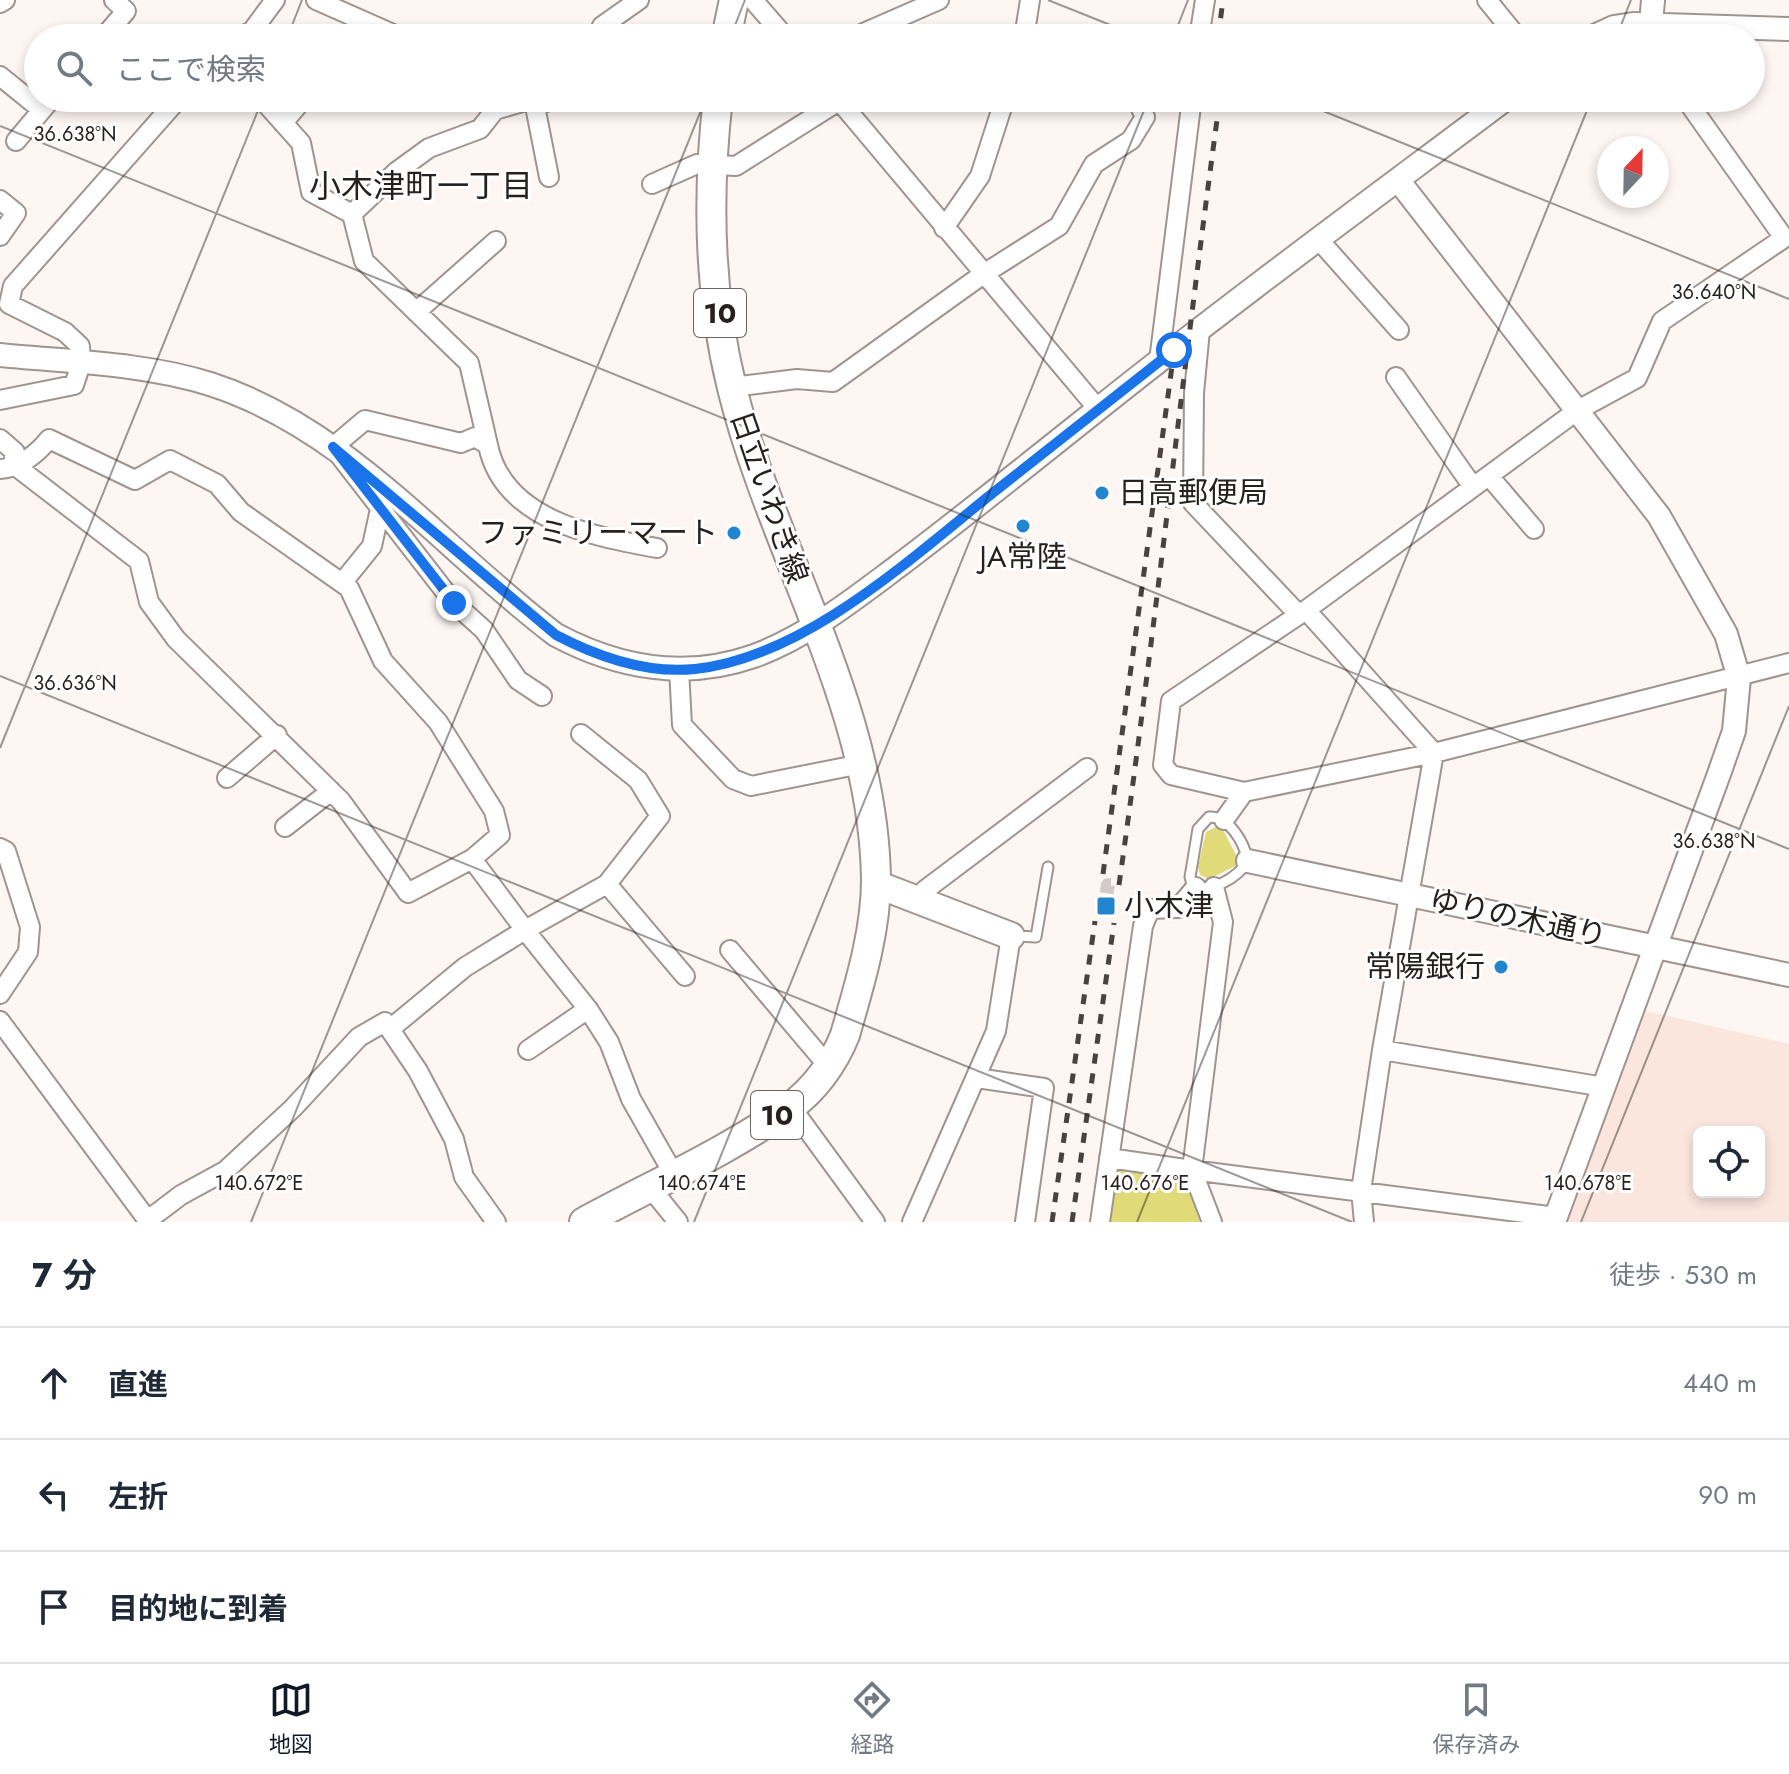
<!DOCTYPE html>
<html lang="ja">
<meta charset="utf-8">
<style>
body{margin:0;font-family:Jost,"Noto Sans JP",sans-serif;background:#f2f2f3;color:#1f2937}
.controls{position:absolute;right:24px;bottom:24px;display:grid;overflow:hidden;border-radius:12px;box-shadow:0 4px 12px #0003}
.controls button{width:72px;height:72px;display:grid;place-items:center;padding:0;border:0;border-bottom:2px solid #e0e1e3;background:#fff;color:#1f2937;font:40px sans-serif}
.compass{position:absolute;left:1597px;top:136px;width:72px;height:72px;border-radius:50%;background:#fff;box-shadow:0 4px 12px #0003;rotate:22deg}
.stop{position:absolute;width:24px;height:24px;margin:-18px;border:6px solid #1a73e8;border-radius:50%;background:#fff}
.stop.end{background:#1a73e8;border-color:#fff;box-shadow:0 2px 8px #0008}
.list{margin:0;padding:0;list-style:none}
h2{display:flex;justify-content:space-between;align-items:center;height:104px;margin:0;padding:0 32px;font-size:34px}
h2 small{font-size:26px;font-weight:400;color:#747a83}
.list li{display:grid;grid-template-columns:52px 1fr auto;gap:24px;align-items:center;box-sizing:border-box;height:112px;padding:0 32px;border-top:2px solid #e0e1e3}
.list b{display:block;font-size:30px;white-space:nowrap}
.list em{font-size:26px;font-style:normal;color:#747a83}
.icon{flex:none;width:44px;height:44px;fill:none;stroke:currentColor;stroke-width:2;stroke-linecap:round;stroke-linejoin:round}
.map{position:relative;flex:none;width:1789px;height:1222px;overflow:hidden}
.search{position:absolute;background:#fff;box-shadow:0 4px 12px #0003;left:24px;right:24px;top:24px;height:88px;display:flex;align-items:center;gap:20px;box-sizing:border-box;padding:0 28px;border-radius:44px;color:#747a83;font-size:30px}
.sheet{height:440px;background:#fff}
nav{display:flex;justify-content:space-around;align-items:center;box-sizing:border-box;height:112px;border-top:2px solid #e0e1e3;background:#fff;font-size:22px;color:#747a83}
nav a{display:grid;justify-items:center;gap:4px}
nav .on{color:#111827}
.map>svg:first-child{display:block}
.built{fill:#fbe6de;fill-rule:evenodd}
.green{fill:#e0da78}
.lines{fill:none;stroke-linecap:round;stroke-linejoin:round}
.pedestrian-tunnel{stroke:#d3cbc9;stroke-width:14;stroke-dasharray:14 7;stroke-linecap:butt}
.service-casing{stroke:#a09490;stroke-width:13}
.minor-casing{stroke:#a09490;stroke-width:22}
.tertiary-casing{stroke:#a09490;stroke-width:26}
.secondary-casing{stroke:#a09490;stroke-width:30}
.primary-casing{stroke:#a09490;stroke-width:32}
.service{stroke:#fff;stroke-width:9}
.minor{stroke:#fff;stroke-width:18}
.tertiary{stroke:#fff;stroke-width:22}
.secondary{stroke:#fff;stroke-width:26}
.primary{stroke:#fff;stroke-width:28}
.rail{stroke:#484341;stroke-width:5;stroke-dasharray:10 10;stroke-linecap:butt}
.route{stroke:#1a73e8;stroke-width:10}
.ticks{fill:none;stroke:#26211f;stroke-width:2;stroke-opacity:0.45}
.poi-dot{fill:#2185d0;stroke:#fff;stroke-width:3}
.labels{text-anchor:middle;stroke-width:6;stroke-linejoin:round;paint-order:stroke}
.shield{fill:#fff;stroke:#676462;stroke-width:2}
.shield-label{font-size:28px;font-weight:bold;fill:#26211f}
.poi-label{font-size:30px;fill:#26211f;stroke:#fff;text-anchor:start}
.street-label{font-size:30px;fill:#26211f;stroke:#fff}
.neighbourhood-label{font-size:32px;fill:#26211f;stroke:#fff}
.ticks-label{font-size:20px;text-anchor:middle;fill:#26211f;stroke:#fff;stroke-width:6;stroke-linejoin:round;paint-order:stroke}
</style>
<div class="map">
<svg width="1789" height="1222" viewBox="0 0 1789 1222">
<rect width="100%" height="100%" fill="#fef6f3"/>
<path class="built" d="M1638,1009L1789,1044V1222H1559ZM1699,1132H1759V1192H1699Z"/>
<path class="green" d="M1216,827L1223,830L1238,859L1235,866L1209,879L1200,875L1198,867L1206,832Z
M1119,1165L1174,1172L1186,1180L1200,1222H1106L1113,1175Z"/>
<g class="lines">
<path class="pedestrian-tunnel" d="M1103,914L1108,885H1111"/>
<g class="service-casing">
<path id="service" d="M1209,817C1229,816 1244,842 1248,861C1237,878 1211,894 1192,885L1190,877L1198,829Z
M1014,936L1036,937L1048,867"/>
</g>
<g class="minor-casing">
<path id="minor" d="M316,0L402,38
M753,0L786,38
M1487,0L1518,38
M0,3L5,0
M103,38L126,11L114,0
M238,38L252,31L275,0
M597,38L602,26L639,0
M852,38L939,0
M1024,38L1030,0
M1199,38L1205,0
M0,76L42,110
M261,98L301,143L311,192L352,214L364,261L469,363L488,445
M837,98L1098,409
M534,101L549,177
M283,123L304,98
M16,141L52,98
M652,184L697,164L736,166L839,101
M0,200L16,213L0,236
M352,214L396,172L429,148L480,129L495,110L526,101L546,102L558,98
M944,228L980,176L1005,98
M1319,240L1399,330
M416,312L496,241
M1200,330L1194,393L1193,503L1299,615
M1159,361L1192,98
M1396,377L1473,487
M732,387L797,379L833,382L982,275L1059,226L1094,164L1131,140L1145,117L1136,98
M0,400L74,385L81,364L80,346L65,332L9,304L13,286L179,98
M0,439L15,452L13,464L139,561L149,602L176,639L341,801L408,893L472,859L525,930L607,884L660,816L638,780L581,734
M0,469C19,468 37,454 49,439L135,480L170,460L217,484L241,512L349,588L383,661L438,722L494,811L500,835L472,859
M1489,476L1534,529
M342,583L372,546L380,509
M1306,610L1434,753L1382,1050L1361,1191L1364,1222
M679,669L682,725L733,779L751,786L861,764
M542,696L518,680L484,630L454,603L333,447L365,420L461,443L475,437L488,445C503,520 592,536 657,548
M227,778L277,735
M1244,792L1171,775L1163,765L1171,701L1306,610L1578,410L1637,378L1662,321L1784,238L1685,98
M1224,820L1244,792L1434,753L1789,663
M285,827L331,791
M0,848L6,851L30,927L28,952L0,994
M607,884L685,976
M1214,887L1223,922L1192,1170L1556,1217
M921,901L925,890L1087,768
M730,950L829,1067
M0,1021L149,1222
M390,1029L465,967L525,930L588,1009L609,1042L631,1099L673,1173
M528,1050L588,1009
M1382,1050L1604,1087
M977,1078L1044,1088L1025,1222
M791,1107L875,1222
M1109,1158L1192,1170L1212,1222
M649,1186L678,1222
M148,1220L181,1195L225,1171L293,1108L359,1037L385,1022L418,1071L454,1139L464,1177L496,1222
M912,1222L996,1031L1011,936
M1100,1222L1143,926L1150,909L1178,908L1196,887"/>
</g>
<g class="tertiary-casing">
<path id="tertiary" d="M1651,24L1653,0
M1590,38L1614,27L1633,24L1789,29
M1398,180L1659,516L1726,634L1739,678L1734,731L1719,774L1554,1222
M0,355C69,362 144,363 210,384C348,428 443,550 556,635C618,668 686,680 754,656C806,637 853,600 897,567C962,518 1025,467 1088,417C1225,307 1367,203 1507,98
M1248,861L1789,975"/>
</g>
<g class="secondary-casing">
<path id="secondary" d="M876,884L1011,936"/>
</g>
<g class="primary-casing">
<path id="primary" d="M726,38L734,0
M584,1222C652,1185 726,1152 789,1108C814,1090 834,1063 845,1035C859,986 876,932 876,880C874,706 773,554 732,388C709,295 707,193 718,98"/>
</g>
<use href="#service" class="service"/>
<use href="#minor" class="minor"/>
<use href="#tertiary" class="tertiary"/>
<use href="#secondary" class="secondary"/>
<use href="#primary" class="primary"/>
<path class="rail" d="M1218,38L1223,0
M1103,874L1173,359
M1119,885C1156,623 1184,360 1220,98
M1052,1222L1095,921
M1072,1222L1114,923"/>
</g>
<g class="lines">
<path class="route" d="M454,603L333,447L556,635C598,657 646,674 695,669C805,657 910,559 994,492C1054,444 1114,397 1174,350"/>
</g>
<path class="ticks" d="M1048,0L1143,38M287,38L302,0M730,38L745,0M1173,38L1188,0M1616,38L1631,0M1291,98L1789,299M0,126L1789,849M0,676L1352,1222M0,748L263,98M251,1222L706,98M694,1222L1149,98M1137,1222L1592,98M1581,1222L1789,706"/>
<g class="poi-dot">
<circle cx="1102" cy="493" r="8"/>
<circle cx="1023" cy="526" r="8"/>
<circle cx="734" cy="533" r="8"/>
<rect x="1096" y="896" width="20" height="20" rx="4"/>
<circle cx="1501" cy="967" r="8"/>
</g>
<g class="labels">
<g class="shield">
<rect x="694" y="289" width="52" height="48" rx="6"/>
<rect x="751" y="1091" width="52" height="48" rx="6"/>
</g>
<g class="shield-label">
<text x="720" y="323">10</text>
<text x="777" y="1125">10</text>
</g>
<g class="poi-label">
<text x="1118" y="503">日高郵便局</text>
<text x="718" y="543" text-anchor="end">ファミリーマート</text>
<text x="1023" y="567" text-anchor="middle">JA常陸</text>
<text x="1124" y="916">小木津</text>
<text x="1485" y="977" text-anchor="end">常陽銀行</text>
</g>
<g class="street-label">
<text transform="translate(769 497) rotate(71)" y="10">日立いわき線</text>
<text transform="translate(1518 918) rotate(12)" y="10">ゆりの木通り</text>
</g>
<g class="neighbourhood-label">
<text x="421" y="197">小木津町一丁目</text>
</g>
</g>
<g class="ticks-label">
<text x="75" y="141">36.638°N</text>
<text x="1714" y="299">36.640°N</text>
<text x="75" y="690">36.636°N</text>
<text x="1714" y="848">36.638°N</text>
<text x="259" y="1190">140.672°E</text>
<text x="702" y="1190">140.674°E</text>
<text x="1145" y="1190">140.676°E</text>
<text x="1588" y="1190">140.678°E</text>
</g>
</svg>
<div class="controls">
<button><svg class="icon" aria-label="locate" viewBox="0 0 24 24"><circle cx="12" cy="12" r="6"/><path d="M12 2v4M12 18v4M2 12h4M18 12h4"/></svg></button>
</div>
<svg class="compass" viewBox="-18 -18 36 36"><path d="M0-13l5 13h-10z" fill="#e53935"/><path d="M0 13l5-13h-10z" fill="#747a83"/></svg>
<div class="stop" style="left:1174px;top:350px"></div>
<div class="stop end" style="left:454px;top:603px"></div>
<div class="search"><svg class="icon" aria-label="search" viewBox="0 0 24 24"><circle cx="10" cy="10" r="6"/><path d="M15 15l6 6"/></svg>ここで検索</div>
</div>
<section class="sheet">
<h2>7 分<small>徒歩 · 530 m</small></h2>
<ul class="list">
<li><svg class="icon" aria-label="ahead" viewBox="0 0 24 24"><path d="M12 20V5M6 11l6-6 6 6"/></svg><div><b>直進</b></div><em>440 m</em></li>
<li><svg class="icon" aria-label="left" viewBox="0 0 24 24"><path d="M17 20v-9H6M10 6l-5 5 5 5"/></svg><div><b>左折</b></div><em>90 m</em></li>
<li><svg class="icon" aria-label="arrive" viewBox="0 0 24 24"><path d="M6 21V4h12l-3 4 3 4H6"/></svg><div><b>目的地に到着</b></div></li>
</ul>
</section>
<nav>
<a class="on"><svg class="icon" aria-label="map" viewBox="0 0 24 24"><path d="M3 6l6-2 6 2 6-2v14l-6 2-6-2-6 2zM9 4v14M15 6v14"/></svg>地図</a>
<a><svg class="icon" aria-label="directions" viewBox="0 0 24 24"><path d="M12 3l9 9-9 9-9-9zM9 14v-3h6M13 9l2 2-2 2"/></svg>経路</a>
<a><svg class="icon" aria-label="saved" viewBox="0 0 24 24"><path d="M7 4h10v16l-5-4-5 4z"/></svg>保存済み</a>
</nav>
